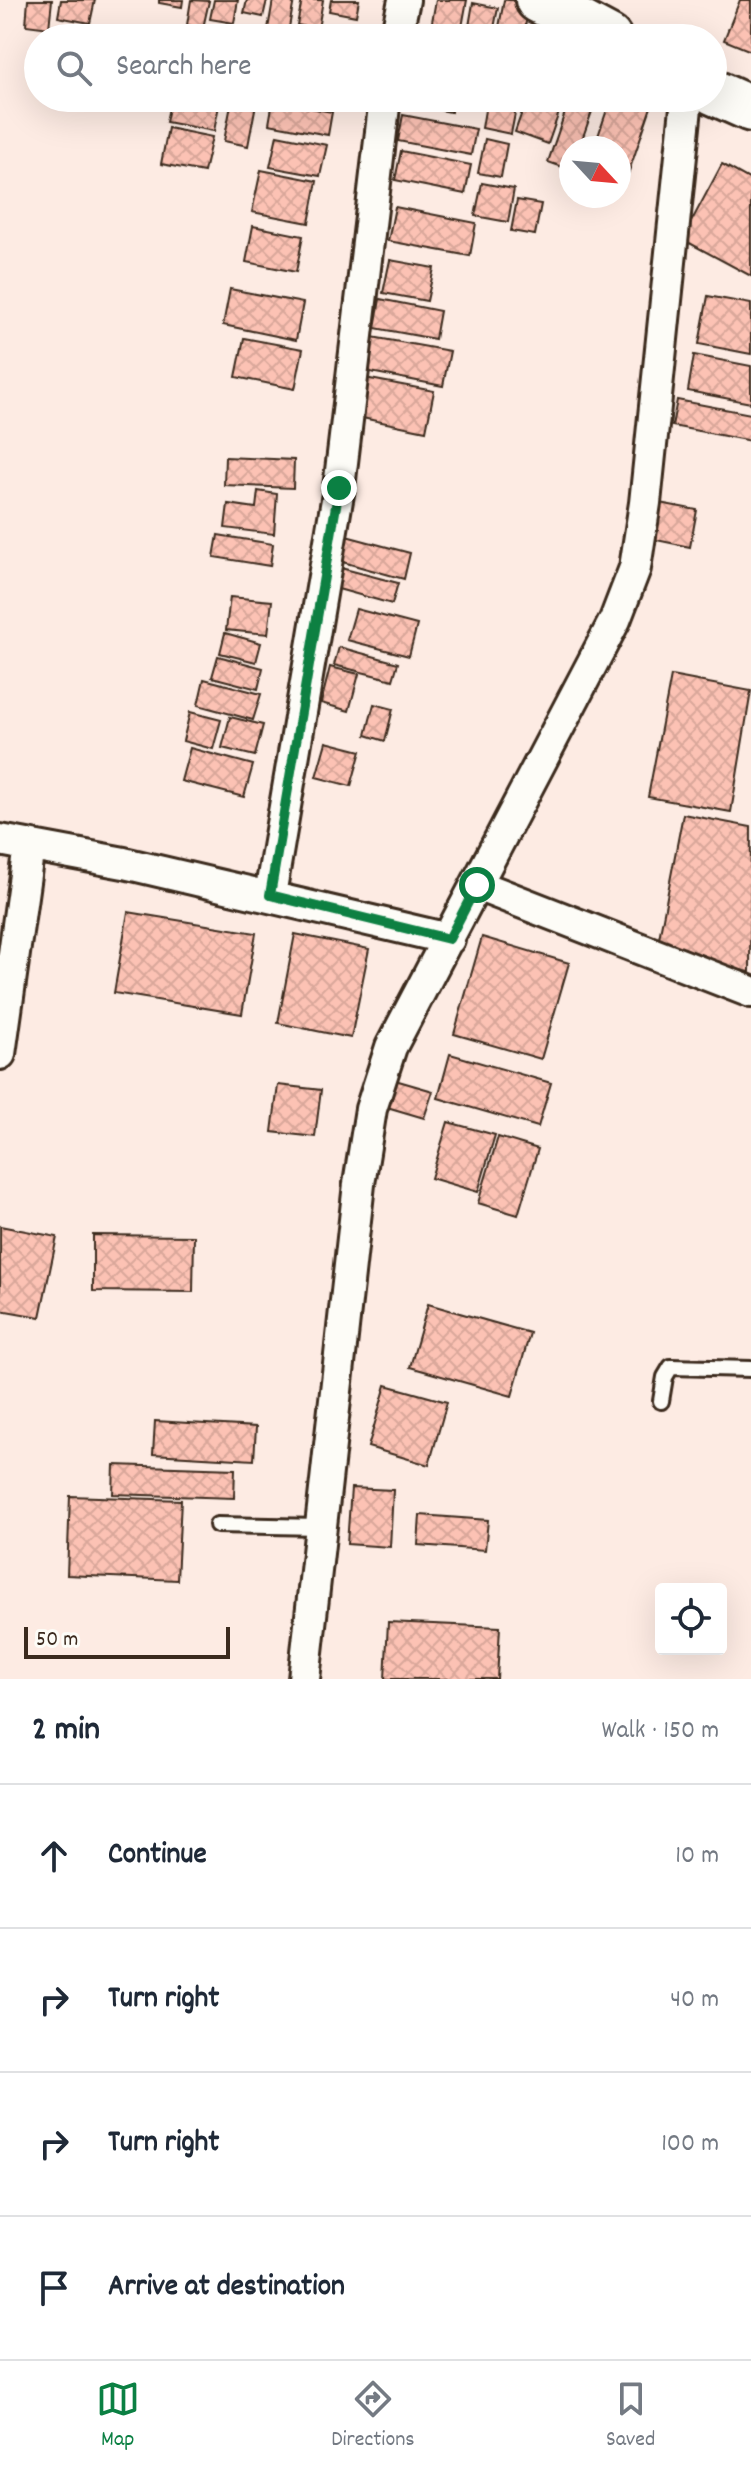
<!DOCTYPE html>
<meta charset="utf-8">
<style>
body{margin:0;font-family:Dekko,sans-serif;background:#f6f6f7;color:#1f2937}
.controls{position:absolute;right:24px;bottom:24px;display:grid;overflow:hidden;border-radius:8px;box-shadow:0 8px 32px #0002}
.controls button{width:72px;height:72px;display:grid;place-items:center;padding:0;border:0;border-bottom:2px solid #e0e1e3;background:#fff;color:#1f2937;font:40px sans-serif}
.compass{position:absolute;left:559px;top:136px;width:72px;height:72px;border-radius:50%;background:#fff;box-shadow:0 8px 32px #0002;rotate:116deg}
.scale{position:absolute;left:24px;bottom:20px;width:206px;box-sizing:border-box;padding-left:8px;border:4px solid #3b2a1e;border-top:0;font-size:22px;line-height:28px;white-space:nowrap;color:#3b2a1e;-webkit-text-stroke:6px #fdfcf7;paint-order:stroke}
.stop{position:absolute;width:24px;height:24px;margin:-18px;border:6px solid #0b8043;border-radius:50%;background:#fff}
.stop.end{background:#0b8043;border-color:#fff;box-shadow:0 2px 8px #0008}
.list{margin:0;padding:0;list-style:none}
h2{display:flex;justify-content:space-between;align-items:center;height:104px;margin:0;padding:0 32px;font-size:34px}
h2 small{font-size:26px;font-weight:400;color:#747a83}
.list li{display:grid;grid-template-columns:52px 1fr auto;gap:24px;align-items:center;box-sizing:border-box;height:144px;padding:0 32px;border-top:2px solid #e0e1e3}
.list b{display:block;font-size:30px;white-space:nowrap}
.list em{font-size:26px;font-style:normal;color:#747a83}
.icon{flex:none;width:44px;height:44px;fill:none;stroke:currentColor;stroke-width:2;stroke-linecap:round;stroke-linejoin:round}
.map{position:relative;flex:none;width:751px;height:1679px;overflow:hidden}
.search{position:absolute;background:#fff;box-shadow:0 8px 32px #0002;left:24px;right:24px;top:24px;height:88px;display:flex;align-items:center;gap:20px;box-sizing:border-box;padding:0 28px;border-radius:44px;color:#747a83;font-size:30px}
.sheet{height:680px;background:#fff}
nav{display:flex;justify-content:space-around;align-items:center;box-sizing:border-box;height:112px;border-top:2px solid #e0e1e3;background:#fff;font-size:22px;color:#747a83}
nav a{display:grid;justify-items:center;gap:4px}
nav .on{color:#0b8043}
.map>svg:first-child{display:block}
.building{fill:url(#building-cross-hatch);stroke:#3b2a1e;stroke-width:2}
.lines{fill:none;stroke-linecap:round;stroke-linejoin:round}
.service-casing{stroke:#3b2a1e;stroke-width:20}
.minor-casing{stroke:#3b2a1e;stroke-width:36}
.primary-casing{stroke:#3b2a1e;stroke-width:50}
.service{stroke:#fdfcf7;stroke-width:14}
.minor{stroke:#fdfcf7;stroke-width:30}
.primary{stroke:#fdfcf7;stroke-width:44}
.route{stroke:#0b8043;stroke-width:10}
</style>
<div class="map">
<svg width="751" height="1679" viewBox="0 0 751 1679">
<defs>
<pattern id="building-cross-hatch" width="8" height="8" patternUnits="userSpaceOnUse" patternTransform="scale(2)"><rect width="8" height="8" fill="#fcc2b4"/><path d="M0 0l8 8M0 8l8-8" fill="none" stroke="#d9a79a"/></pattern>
</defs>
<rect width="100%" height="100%" fill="#fdebe3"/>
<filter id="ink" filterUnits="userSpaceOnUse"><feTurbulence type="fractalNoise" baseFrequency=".0125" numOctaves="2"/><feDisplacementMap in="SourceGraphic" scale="16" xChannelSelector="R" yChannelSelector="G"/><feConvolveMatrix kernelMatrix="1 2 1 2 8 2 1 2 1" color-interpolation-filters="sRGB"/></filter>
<g filter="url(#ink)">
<path class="building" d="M28,0H52L49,28L26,25Z
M61,0H95L90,23L58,17Z
M159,0H183L182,7L159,3Z
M191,0L209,1L203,28L187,25Z
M214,0H238L234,23L210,19Z
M247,0H267L263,17L244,13Z
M273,0H294L288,33L268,29Z
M302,0H323L318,29L297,25Z
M331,0H359L356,16L329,11Z
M436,0H467L460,38H429Z
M504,0H530L523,38H497Z
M740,0H751V51L724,40Z
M473,3L498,8L492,38H467Z
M241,27L265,32L264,38H238Z
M171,98L219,105L214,131L166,122Z
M288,98H331L329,106Z
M431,98H454L451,112L429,108Z
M487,98H518L511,134L482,128Z
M527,98H564L548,144L515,132Z
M570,98L595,103L579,148H571V170L548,162Z
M611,98H626L651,107L627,177L619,174V148H594Z
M232,100L256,104L248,146L224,141Z
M273,101L332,112L328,135L269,124Z
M403,115L476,129L471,155L398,141Z
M168,128L212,137L204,172L161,164Z
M277,135L327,145L320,176L270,167Z
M485,139L507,144L501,177L478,173Z
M401,151L471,165L465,194L395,180Z
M722,164L751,180V276L682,239Z
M261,170L317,181L309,223L252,212Z
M482,183L514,189L508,222L475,216Z
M517,200L541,204L535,235L511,231Z
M395,207L476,223L470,256L388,241Z
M253,226L303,236L296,272L246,262Z
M390,260L434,268L427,301L383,293Z
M230,289L303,303L296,340L223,325Z
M708,296L751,304V354L699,344Z
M380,299L440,311L435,339L375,328Z
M361,335L450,351L443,386L355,369Z
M244,338L303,349L295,389L236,377Z
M694,355L751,366V403L688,391Z
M365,378L434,391L426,431L357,417Z
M677,400L751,414V441L672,426Z
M225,457L294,460L293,488L224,485Z
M258,491L277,494L274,534L225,528L228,504L256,508Z
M654,502L697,510L690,547L647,538Z
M218,535L273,544L270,566L214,557Z
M346,536L410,553L404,579L339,561Z
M337,567L398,583L392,604L331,587Z
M230,597L272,601L268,634L226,630Z
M356,609L417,625L409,656L347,640Z
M225,633L261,643L256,662L220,653Z
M339,647L398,663L393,680L334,665Z
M218,656L263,668L258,689L212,677Z
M330,667L359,674L349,711L321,703Z
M671,676L751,691L731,812L648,797Z
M204,679L261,694L253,720L198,705Z
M374,704L393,709L385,741L366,735Z
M190,712L221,720L213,749L183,741Z
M230,717L263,725L255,756L222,748Z
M326,742L361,751L351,786L316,777Z
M190,748L253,765L244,797L181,781Z
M683,814L751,827L750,972L656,954Z
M128,912L256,933L242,1014L114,993Z
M295,934L369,949L351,1038L278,1023Z
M482,937L569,963L541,1059L454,1034Z
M450,1054L551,1083L538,1127L438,1098Z
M395,1080L433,1091L424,1118L387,1107Z
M278,1085L321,1090L315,1137L272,1132Z
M448,1122L495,1135L478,1192L431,1178Z
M498,1137L538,1149L518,1215L478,1203Z
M0,1226L57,1237L40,1317L0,1310Z
M93,1235L194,1236L193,1292L93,1291Z
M428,1304L530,1333L512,1396L410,1367Z
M386,1385L447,1402L429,1465L368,1447Z
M155,1421L256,1427L254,1460L153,1454Z
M114,1465L235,1469L234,1498L113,1494Z
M351,1488L393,1490L390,1547L347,1544Z
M70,1496L181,1500L177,1580L67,1575Z
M420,1515L488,1520L485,1550L418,1545Z
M388,1622L500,1627L497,1679H385Z"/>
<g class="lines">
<g class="service-casing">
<path id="service" d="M661,1401L665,1377L671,1367L751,1369
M217,1525L320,1527"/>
</g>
<g class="minor-casing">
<path id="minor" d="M396,38L404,0
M0,840L124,863L449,939
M477,885L751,992
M270,895L339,488L385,98
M0,1054L29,846
M304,1679L359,1184L371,1109L391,1047L615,620L635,568L645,503L687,98"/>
</g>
<g class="primary-casing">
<path id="primary" d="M538,0L609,38
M713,92L751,109"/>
</g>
<use href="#service" class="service"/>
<use href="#minor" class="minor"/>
<use href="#primary" class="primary"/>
</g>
</g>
<g class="lines" filter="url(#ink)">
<path class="route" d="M339,488L270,895L449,939L477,885"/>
</g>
</svg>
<div class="controls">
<button><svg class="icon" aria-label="locate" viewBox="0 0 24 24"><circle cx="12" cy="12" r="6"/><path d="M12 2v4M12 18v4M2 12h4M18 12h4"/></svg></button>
</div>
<svg class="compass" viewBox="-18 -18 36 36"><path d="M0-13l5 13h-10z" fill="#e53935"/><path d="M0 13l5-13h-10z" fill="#747a83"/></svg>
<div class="scale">50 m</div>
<div class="stop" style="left:477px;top:885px"></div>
<div class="stop end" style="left:339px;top:488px"></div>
<div class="search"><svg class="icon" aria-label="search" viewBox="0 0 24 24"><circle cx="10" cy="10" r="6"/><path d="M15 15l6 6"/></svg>Search here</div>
</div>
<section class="sheet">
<h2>2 min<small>Walk · 150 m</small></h2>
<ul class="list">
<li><svg class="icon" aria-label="ahead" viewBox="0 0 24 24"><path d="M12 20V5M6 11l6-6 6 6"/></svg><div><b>Continue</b></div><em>10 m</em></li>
<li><svg class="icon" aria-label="right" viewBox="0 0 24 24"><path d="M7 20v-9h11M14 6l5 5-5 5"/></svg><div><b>Turn right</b></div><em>40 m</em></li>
<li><svg class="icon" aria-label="right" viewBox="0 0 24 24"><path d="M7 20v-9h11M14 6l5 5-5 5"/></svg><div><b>Turn right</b></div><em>100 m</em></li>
<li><svg class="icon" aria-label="arrive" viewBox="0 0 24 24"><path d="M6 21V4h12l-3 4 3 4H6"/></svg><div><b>Arrive at destination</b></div></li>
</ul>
</section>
<nav>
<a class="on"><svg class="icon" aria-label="map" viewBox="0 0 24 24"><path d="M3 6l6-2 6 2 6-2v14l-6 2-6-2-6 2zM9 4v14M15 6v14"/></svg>Map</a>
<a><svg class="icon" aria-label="directions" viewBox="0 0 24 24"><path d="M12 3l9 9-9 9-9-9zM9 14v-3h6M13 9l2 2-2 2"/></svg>Directions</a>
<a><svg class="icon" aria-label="saved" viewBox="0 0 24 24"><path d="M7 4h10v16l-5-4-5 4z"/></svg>Saved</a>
</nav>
